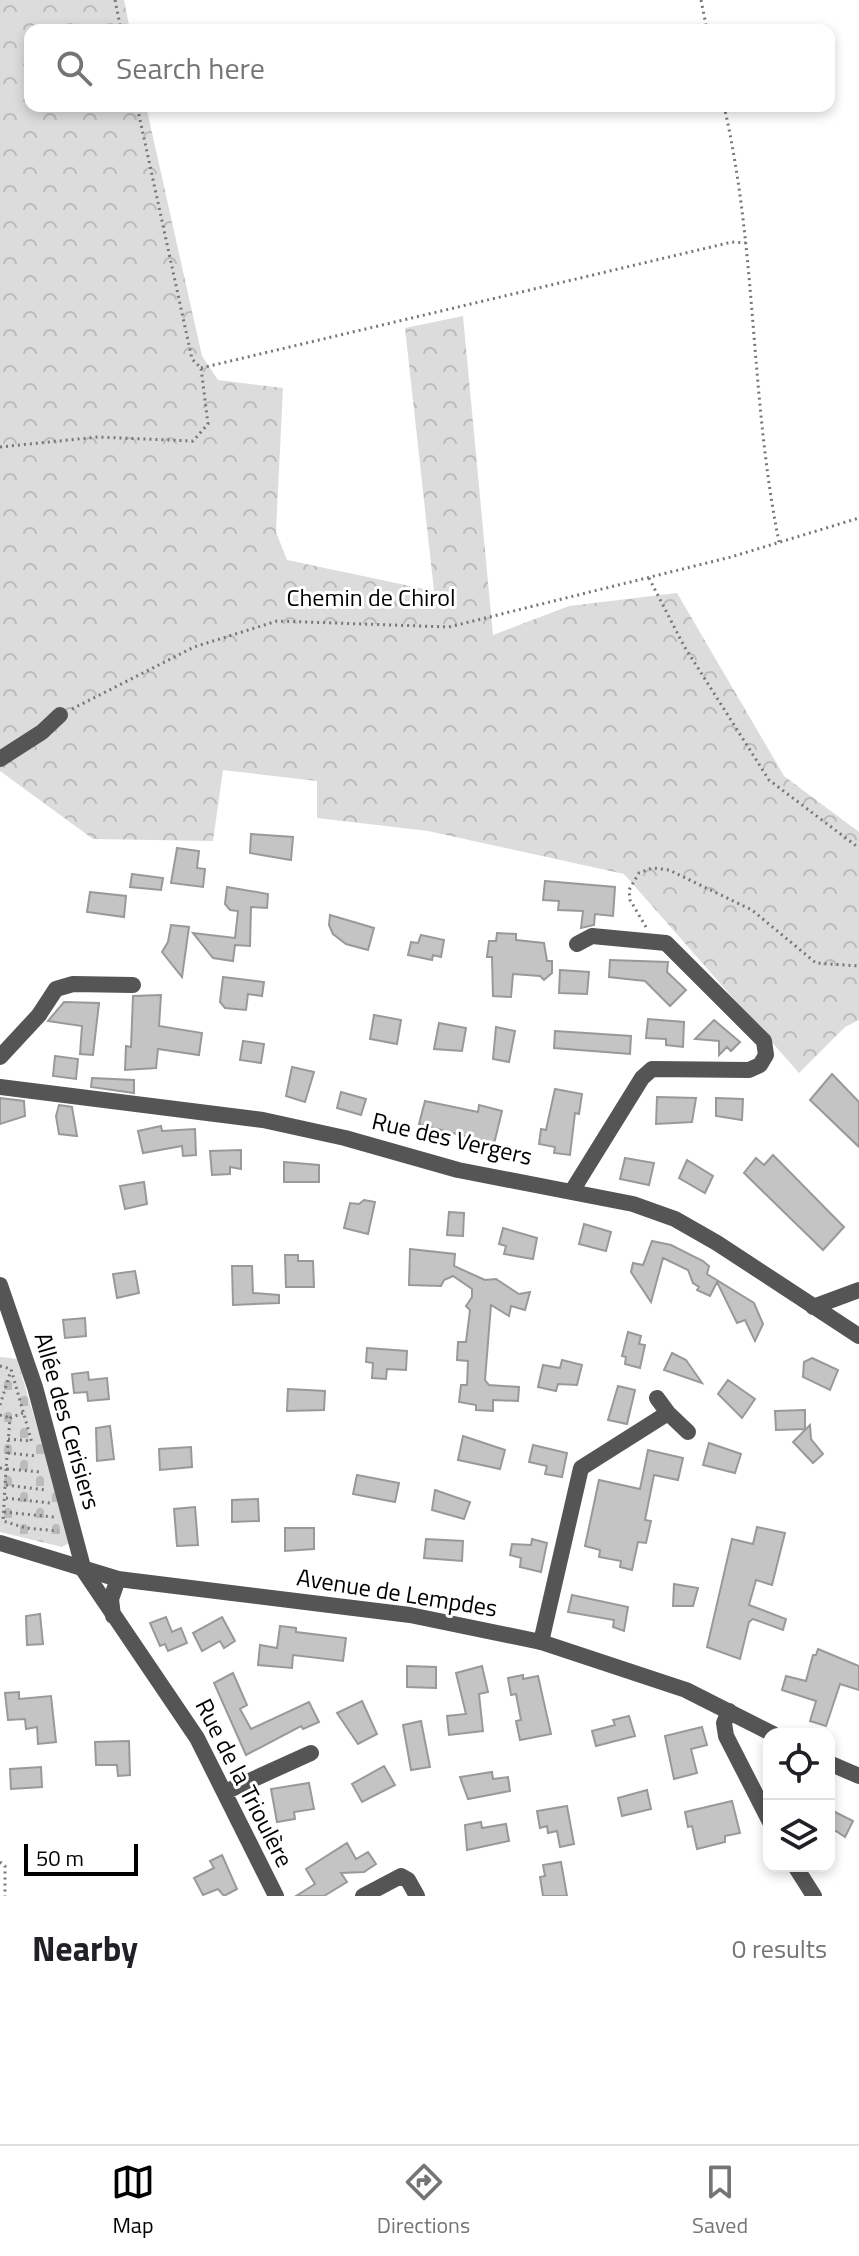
<!DOCTYPE html>
<meta charset="utf-8">
<style>
body{margin:0;font-family:"Titillium Web",sans-serif;background:#f6f6f6;color:#202124}
.controls{position:absolute;right:24px;bottom:24px;display:grid;overflow:hidden;border-radius:16px;box-shadow:0 4px 12px #0003}
.controls button{width:72px;height:72px;display:grid;place-items:center;padding:0;border:0;border-bottom:2px solid #e0e0e0;background:#fff;color:#202124;font:40px sans-serif}
.scale{position:absolute;left:24px;bottom:20px;width:114px;box-sizing:border-box;padding-left:8px;border:4px solid #000;border-top:0;font-size:22px;line-height:28px;white-space:nowrap;color:#000;-webkit-text-stroke:6px #fff;paint-order:stroke}
.list{margin:0;padding:0;list-style:none}
h2{display:flex;justify-content:space-between;align-items:center;height:104px;margin:0;padding:0 32px;font-size:34px}
h2 small{font-size:26px;font-weight:400;color:#757577}
.icon{flex:none;width:44px;height:44px;fill:none;stroke:currentColor;stroke-width:2;stroke-linecap:round;stroke-linejoin:round}
.map{position:relative;flex:none;width:859px;height:1896px;overflow:hidden}
.search{position:absolute;background:#fff;box-shadow:0 4px 12px #0003;left:24px;right:24px;top:24px;height:88px;display:flex;align-items:center;gap:20px;box-sizing:border-box;padding:0 28px;border-radius:16px;color:#757577;font-size:30px}
.sheet{height:248px;background:#fff}
nav{display:flex;justify-content:space-around;align-items:center;box-sizing:border-box;height:112px;border-top:2px solid #e0e0e0;background:#fff;font-size:22px;color:#757577}
nav a{display:grid;justify-items:center;gap:4px}
nav .on{color:#000}
.map>svg:first-child{display:block}
.forest{fill:url(#forest-crowns)}
.cemetery{fill:url(#cemetery-stones)}
.building{fill:#c4c4c4;stroke:#999;stroke-width:2}
.lines{fill:none;stroke-linecap:round;stroke-linejoin:round}
.path{stroke:#777;stroke-width:3;stroke-dasharray:2 4;stroke-linecap:butt}
.minor{stroke:#555;stroke-width:16}
.tertiary{stroke:#555;stroke-width:16}
.labels{text-anchor:middle;stroke-width:6;stroke-linejoin:round;paint-order:stroke}
.street-label{font-size:24px;fill:#000;stroke:#fff}
</style>
<div class="map">
<svg width="859" height="1896" viewBox="0 0 859 1896">
<defs>
<pattern id="forest-crowns" width="20" height="18" patternUnits="userSpaceOnUse" patternTransform="scale(2)"><rect width="20" height="18" fill="#dcdcdc"/><path d="M2 6a3 3 0 1 1 6 0M12 15a3 3 0 1 1 6 0" fill="none" stroke="#bbb"/></pattern>
<pattern id="cemetery-stones" width="16" height="16" patternUnits="userSpaceOnUse" patternTransform="scale(2)"><rect width="16" height="16" fill="#dcdcdc"/><path d="M2 7V4a2 2 0 0 1 4 0v3zM10 15v-3a2 2 0 0 1 4 0v3z" fill="#bbb"/></pattern>
</defs>
<rect width="100%" height="100%" fill="#fff"/>
<path class="forest" d="M0,0H124L130,30H30V106H146L202,356L218,380L283,388L276,532L287,560L434,591L405,328L463,316L493,635L569,606L677,593L784,776L859,832V1020L845,1027L799,1073L624,874L428,831L317,818V781L223,770L213,841L93,839L0,771Z"/>
<path class="cemetery" d="M0,1357L17,1359L71,1542L62,1547L0,1532Z"/>
<path class="building" d="M251,834L293,837L291,860L250,853Z
M177,848L199,851L197,868L205,869L203,887L171,883Z
M132,874L163,878L161,890L130,887Z
M545,881L615,887L613,916L595,914L594,925L581,928L583,911L558,910L559,901L543,900Z
M227,887L268,894L267,908L251,907L250,946L235,945L233,961L213,958L193,933L235,938L238,911L230,910L225,904Z
M90,892L126,896L124,917L87,912Z
M330,915L374,928L368,950L346,944L333,934L329,925Z
M171,925L189,927L182,977L162,952L168,942Z
M497,933L516,934V940L544,943L547,961H552V973L544,980L540,976L513,974L511,997L493,996L492,957H487L489,941H496Z
M421,935L444,940L441,957L433,955L432,960L408,955L411,942L418,943Z
M610,960L668,962L667,972L686,990L670,1006L645,981L609,977Z
M560,970L589,972L587,994L559,993Z
M223,977L264,982L262,996L248,994L246,1010L225,1008L220,1002Z
M161,995L159,1026L202,1033L199,1055L158,1049L156,1068L125,1070L126,1046L131,1047L133,996Z
M64,1002L99,1003L93,1055L80,1054L82,1026L48,1021Z
M374,1015L401,1020L397,1044L370,1039Z
M648,1019L684,1022L683,1047L666,1045V1039L646,1038Z
M714,1020L740,1042L731,1051L727,1047L719,1055V1041L695,1039Z
M439,1023L466,1028L462,1051L434,1049Z
M496,1027L515,1031L509,1062L493,1059Z
M555,1031L631,1036L630,1054L554,1048Z
M243,1041L264,1044L261,1063L240,1060Z
M55,1056L78,1059L76,1079L53,1076Z
M292,1067L314,1072L305,1102L286,1096Z
M832,1074L859,1102V1147L810,1100Z
M92,1078L134,1080V1093L91,1087Z
M555,1089L582,1094L579,1114L575,1113L570,1155L554,1153L555,1147L539,1144L541,1129L546,1130Z
M341,1092L366,1099L361,1115L337,1108Z
M657,1097L696,1098L692,1122L656,1124Z
M0,1098L24,1101L25,1116L0,1124Z
M716,1098L743,1099L742,1120L716,1116Z
M425,1101L478,1112L479,1105L502,1111L494,1144L419,1124Z
M59,1105L72,1107L77,1136L59,1134L56,1116Z
M161,1126L162,1131L195,1129L196,1155L183,1156L182,1146L143,1153L138,1131Z
M241,1150V1169L230,1167V1174L212,1175L210,1151Z
M773,1155L844,1227L823,1250L744,1173L756,1158L764,1165Z
M625,1158L654,1163L649,1185L620,1179Z
M687,1160L713,1176L705,1193L679,1178Z
M284,1162L319,1165V1182H284Z
M144,1182L147,1204L125,1209L120,1186Z
M364,1200L375,1202L368,1234L344,1228L350,1203L359,1204Z
M449,1212L464,1213L463,1236L447,1235Z
M584,1224L611,1232L606,1251L579,1244Z
M503,1228L537,1238L533,1259L504,1254L506,1246L499,1244Z
M652,1241L671,1245L703,1261L709,1266L707,1274L754,1303L763,1324L755,1341L745,1320L737,1323L717,1282L710,1296L697,1290L699,1287L693,1283L688,1270L663,1258L651,1302L631,1272L633,1263L643,1265Z
M410,1249L455,1254L454,1266L485,1280L496,1279L519,1294L530,1292L525,1310L511,1306L509,1316L491,1305L485,1380L489,1385L519,1387L518,1401L493,1400V1411L476,1410V1405L459,1402L461,1385H467L468,1361L457,1360L458,1342H466L470,1310L466,1306L472,1297V1289L453,1276L444,1280L441,1286L409,1285Z
M285,1255H298V1261H313L314,1287H286Z
M232,1266H252L253,1293L279,1295V1303L233,1305Z
M135,1271L139,1293L117,1298L113,1274Z
M85,1318L86,1336L65,1338L63,1320Z
M628,1332L641,1336L639,1344L645,1345L640,1368L625,1364L626,1357L622,1356Z
M367,1348L407,1351L406,1370L387,1369L386,1379L372,1378L373,1363L366,1362Z
M672,1353L686,1360L702,1383L664,1370Z
M812,1358L838,1370L830,1390L803,1377L804,1362Z
M562,1360L582,1365L577,1385L558,1384L556,1391L538,1387L543,1365L560,1368Z
M88,1372L89,1380L107,1378L109,1399L88,1401L87,1392L74,1393L72,1374Z
M728,1380L755,1399L742,1418L718,1394Z
M618,1386L635,1390L627,1424L608,1420Z
M288,1389L325,1391L324,1410L287,1411Z
M805,1410V1429L776,1430L775,1411Z
M810,1425L811,1439L823,1454L813,1463L793,1442Z
M110,1426L114,1459L97,1461L96,1428Z
M463,1436L505,1450L500,1469L458,1460Z
M709,1443L741,1454L735,1473L703,1465Z
M533,1445L567,1453L562,1477L545,1474L547,1466L529,1462Z
M191,1447L192,1467L160,1470L159,1449Z
M648,1450L683,1458L678,1480L654,1475L645,1520L651,1521L646,1543L638,1542L632,1570L620,1567L621,1561L599,1557L600,1550L585,1546L599,1480L640,1489Z
M357,1475L399,1483L395,1502L353,1494Z
M435,1490L470,1502L464,1519L432,1510Z
M258,1499L259,1521L232,1522V1500Z
M195,1507L198,1545L177,1546L174,1509Z
M757,1527L785,1533L772,1585L756,1580L749,1605L786,1619L783,1630L753,1619L749,1622L740,1659L707,1647L732,1539L753,1544Z
M285,1528H314V1549L285,1551Z
M426,1539L463,1541L462,1561L424,1558Z
M532,1539L547,1543L541,1572L520,1567L521,1558L510,1555L512,1544L531,1545Z
M674,1584L698,1588L693,1606H673Z
M572,1595L628,1607L624,1631L613,1627L614,1620L568,1612Z
M40,1614L43,1644L27,1645L26,1616Z
M166,1617L172,1632L181,1628L187,1643L168,1651L165,1644L160,1646L150,1623Z
M222,1617L235,1641L224,1648L220,1641L202,1651L193,1633Z
M280,1626L296,1628V1632L346,1638L343,1661L293,1655L292,1668L258,1665L260,1645L277,1648Z
M818,1649L859,1666V1690L840,1684L826,1726L810,1721L816,1701L782,1690L786,1676L806,1681L813,1655H816Z
M407,1666L436,1667V1688L407,1687Z
M482,1666L488,1692L479,1694L483,1731L449,1735L447,1716L466,1714L456,1673Z
M233,1673L247,1705L240,1709L251,1729L309,1702L319,1722L303,1729L301,1726L246,1755L214,1683Z
M523,1675V1679L538,1676L551,1734L520,1740L516,1721L521,1720L516,1694L511,1695L508,1678Z
M19,1692V1699L51,1696L56,1742L38,1744L37,1727L26,1729L25,1719L8,1720L5,1693Z
M362,1701L377,1734L358,1744L337,1713Z
M629,1716L635,1736L596,1746L592,1731L615,1725L613,1720Z
M421,1721L430,1767L411,1770L403,1725Z
M702,1727L707,1745L691,1749L697,1773L674,1779L665,1736Z
M129,1741L130,1775L118,1776L117,1765H96L95,1742Z
M384,1766L395,1785L362,1802L352,1784Z
M41,1767L42,1787L11,1789L10,1769Z
M492,1772L493,1779L508,1777L510,1791L468,1799L460,1777Z
M309,1783L314,1809L294,1812L295,1819L277,1822L271,1789Z
M647,1790L651,1809L622,1816L618,1798Z
M732,1801L740,1833L725,1836V1842L697,1849L692,1826L688,1827L685,1812Z
M567,1806L574,1844L560,1847L557,1831L548,1833L547,1826L540,1828L537,1811Z
M829,1809L853,1821L845,1837L836,1831L829,1832Z
M481,1822L482,1828L506,1824L509,1841L467,1850L465,1825Z
M347,1843L356,1859L368,1852L376,1864L364,1872L341,1873L347,1882L324,1896H296L315,1884L306,1869Z
M222,1855L237,1889L224,1896L218,1889L203,1895L194,1878L214,1868L210,1861Z
M561,1862L567,1896H543L540,1877L545,1876L543,1865Z"/>
<g class="lines">
<path class="path" d="M115,0L121,30
M701,0L707,30
M724,106C757,249 750,398 779,542
M201,368L732,242L746,243
M0,447L98,437L193,441L208,424L201,368L192,359L137,106
M649,578L684,646L769,780L859,848
M72,709L194,647L277,621L449,627L731,557L859,518
M646,927L630,900L629,890L639,873L652,868L669,870L752,910L816,963L859,966
M0,1366L11,1369L32,1443
M0,1405L11,1370
M23,1413L10,1418L6,1469L41,1472
M0,1415L10,1418
M8,1439L32,1441
M8,1453L36,1456
M0,1468L6,1469L3,1521L26,1528L58,1531
M6,1485L46,1490
M6,1498L50,1503
M4,1512L54,1517
M0,1862L5,1866V1896"/>
<path class="minor" d="M0,759L42,732L60,715
M0,1057L39,1015L56,989L73,984L133,985
M0,1087L263,1120L345,1138L458,1170L633,1204L675,1219L717,1243L859,1336
M572,1191L642,1078L652,1069L749,1070L760,1065L766,1055L764,1041L666,943L592,936L577,944
M0,1285L35,1387L84,1571L197,1738L276,1896
M813,1307L859,1290
M668,1413L688,1432
M113,1616L111,1599L118,1579
M541,1642L581,1468L668,1413L657,1398
M729,1711L724,1723L726,1736L769,1820
M225,1792L311,1753
M795,1866L814,1896
M363,1896L401,1876L408,1880L417,1896"/>
<path class="tertiary" d="M0,1543L118,1579L410,1615L541,1642L686,1690L773,1734
M829,1763L859,1776"/>
</g>
<g class="labels">
<g class="street-label">
<text x="371" y="606">Chemin de Chirol</text>
<text transform="translate(452 1139) rotate(13)" y="8">Rue des Vergers</text>
<text transform="translate(67 1421) rotate(74)" y="8">Allée des Cerisiers</text>
<text transform="translate(397 1593) rotate(9)" y="8">Avenue de Lempdes</text>
<text transform="translate(244 1783) rotate(63)" y="8">Rue de la Trioulère</text>
</g>
</g>
</svg>
<div class="controls">
<button><svg class="icon" aria-label="locate" viewBox="0 0 24 24"><circle cx="12" cy="12" r="6"/><path d="M12 2v4M12 18v4M2 12h4M18 12h4"/></svg></button>
<button><svg class="icon" aria-label="layers" viewBox="0 0 24 24"><path d="M12 4l9 5-9 5-9-5zM3 14l9 5 9-5"/></svg></button>
</div>
<div class="scale">50 m</div>
<div class="search"><svg class="icon" aria-label="search" viewBox="0 0 24 24"><circle cx="10" cy="10" r="6"/><path d="M15 15l6 6"/></svg>Search here</div>
</div>
<section class="sheet">
<h2>Nearby<small>0 results</small></h2>
<ul class="list">
</ul>
</section>
<nav>
<a class="on"><svg class="icon" aria-label="map" viewBox="0 0 24 24"><path d="M3 6l6-2 6 2 6-2v14l-6 2-6-2-6 2zM9 4v14M15 6v14"/></svg>Map</a>
<a><svg class="icon" aria-label="directions" viewBox="0 0 24 24"><path d="M12 3l9 9-9 9-9-9zM9 14v-3h6M13 9l2 2-2 2"/></svg>Directions</a>
<a><svg class="icon" aria-label="saved" viewBox="0 0 24 24"><path d="M7 4h10v16l-5-4-5 4z"/></svg>Saved</a>
</nav>
